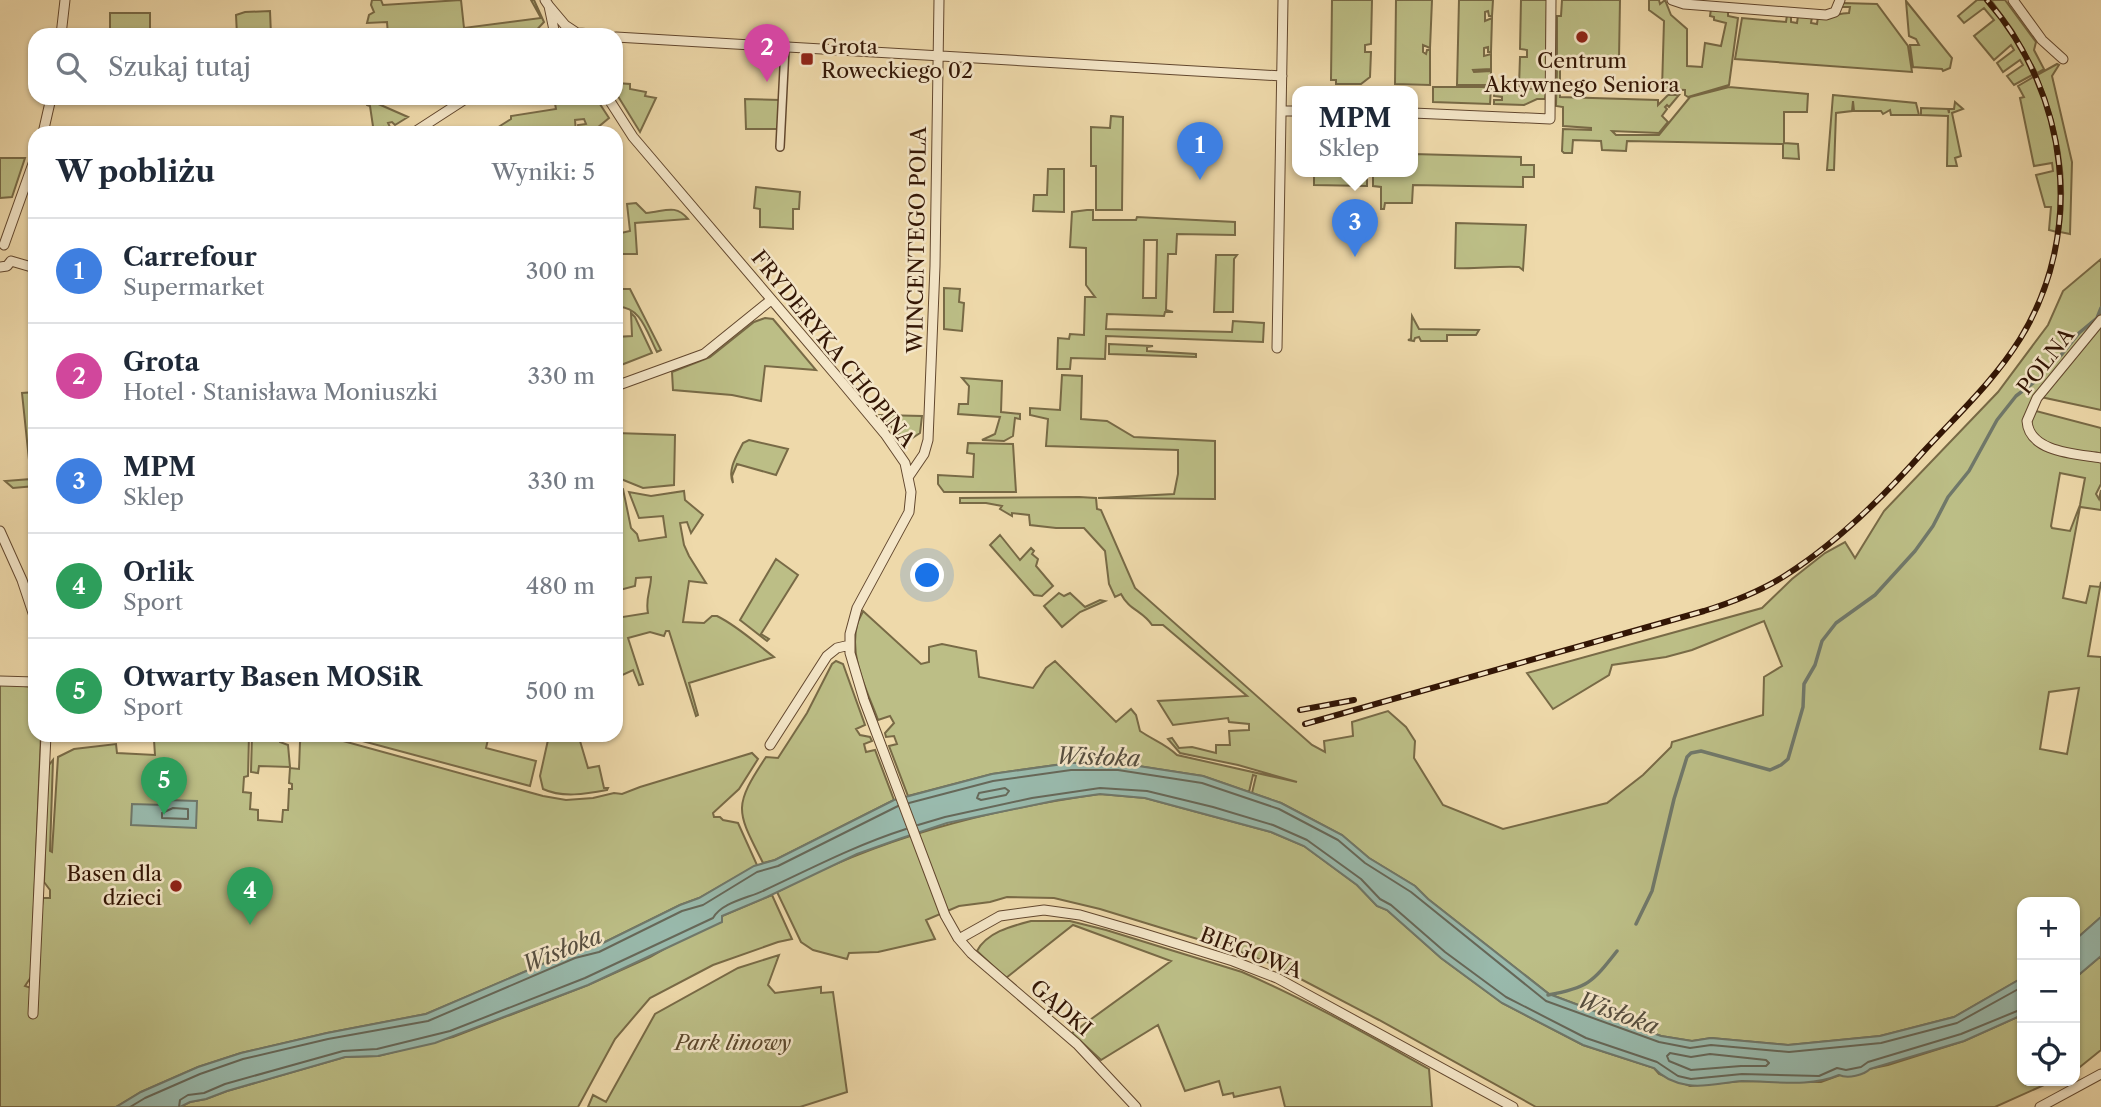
<!DOCTYPE html>
<html lang="pl">
<meta charset="utf-8">
<style>
body{margin:0;font-family:"Libre Caslon Text",serif;background:#f2f2f3;color:#1f2937}
.controls{position:absolute;right:21px;bottom:21px;display:grid;overflow:hidden;border-radius:14px;box-shadow:0 2px 5px #0004}
.controls button{width:63px;height:63px;display:grid;place-items:center;padding:0;border:0;border-bottom:2px solid #e0e1e3;background:#fff;color:#1f2937;font:35px sans-serif}
.you{position:absolute;left:928px;top:576px;width:24px;height:24px;margin:-18px;border:5px solid #fff;border-radius:50%;background:#1a73e8;box-shadow:0 0 0 10px #1a73e833}
.badge{display:grid;place-items:center;width:46px;height:46px;border-radius:50%;background:#0b8043;color:#fff;font-size:23px;font-weight:700}
.pin{position:absolute;translate:-50% -58px;filter:drop-shadow(0 2px 4px #0008)}
.pin::after{content:'';position:absolute;top:37px;width:24px;height:21px;background:inherit;clip-path:polygon(0 0,100% 0,50% 100%)}
.popup{position:absolute;left:1292px;top:86px;width:126px;height:91px;box-sizing:border-box;display:grid;place-content:center;border-radius:14px;background:#fff;filter:drop-shadow(0 2px 5px #0005);font-size:23px;white-space:nowrap;color:#747a83}
.popup b{font-size:26px;color:#1f2937}
.popup::after{content:'';position:absolute;left:50%;top:100%;margin-left:-14px;border:14px solid transparent;border-top-color:#fff}
.list{margin:0;padding:0;list-style:none}
h2{display:flex;justify-content:space-between;align-items:center;height:91px;margin:0;padding:0 28px;font-size:30px}
h2 small{font-size:23px;font-weight:400;color:#747a83}
.list li{display:grid;grid-template-columns:46px 1fr auto;gap:21px;align-items:center;box-sizing:border-box;height:105px;padding:0 28px;border-top:2px solid #e0e1e3}
.list b{display:block;font-size:26px;white-space:nowrap}
.list p{margin:0;font-size:23px;white-space:nowrap;color:#747a83}
.list em{font-size:23px;font-style:normal;color:#747a83}
.icon{flex:none;width:38px;height:38px;fill:none;stroke:currentColor;stroke-width:2;stroke-linecap:round;stroke-linejoin:round}
.map{position:relative;flex:none;width:2101px;height:1107px;overflow:hidden}
.search{position:absolute;background:#fff;box-shadow:0 2px 5px #0004;left:28px;top:28px;width:595px;height:77px;display:flex;align-items:center;gap:18px;box-sizing:border-box;padding:0 24px;border-radius:21px;color:#747a83;font-size:26px}
.panel{position:absolute;background:#fff;box-shadow:0 2px 5px #0004;left:28px;top:126px;width:595px;height:616px;border-radius:21px}
.map>svg:first-child{display:block}
.green{fill:#bcbe86;stroke:#786a46;stroke-width:2;fill-rule:evenodd}
.water{fill:#99baad;stroke:#70786a;stroke-width:2}
.lines{fill:none;stroke-linecap:round;stroke-linejoin:round}
.shore{stroke:#666859;stroke-width:2}
.stream{stroke:#70786a;stroke-width:3.5}
.pedestrian-casing{stroke:#62472e;stroke-width:10}
.minor-casing{stroke:#62472e;stroke-width:11}
.pedestrian{stroke:#f4e6c8;stroke-width:7}
.minor{stroke:#f4e6c8;stroke-width:9}
.rail-casing{stroke:#331605;stroke-width:6}
.rail{stroke:#f4e6c8;stroke-width:3.5;stroke-dasharray:10;stroke-linecap:butt}
.poi-dot{fill:#8f2418;stroke:#f4e6c8;stroke-width:2.5}
.labels{text-anchor:middle;stroke-width:5;stroke-linejoin:round;paint-order:stroke}
.poi-label{font-size:21px;fill:#331605;stroke:#f4e6c8;text-anchor:start}
.street-label{font-size:21px;fill:#331605;stroke:#f4e6c8}
.park-label{font-size:21px;font-style:italic;fill:#5c482c;stroke:#f4e6c8}
.water-label{font-size:23px;font-style:italic;fill:#574f40;stroke:#f4e6c8}
</style>
<div class="map">
<svg width="2101" height="1107" viewBox="0 0 2101 1107">
<rect width="100%" height="100%" fill="#eed9aa"/>
<filter id="stains"><feTurbulence type="fractalNoise" baseFrequency=".00286" numOctaves="4"/><feColorMatrix values="0 0 0 0 .2 0 0 0 0 .09 0 0 0 0 .02 0 0 0 .5 -.17"/></filter>
<radialGradient id="worn" r=".72"><stop offset=".6" stop-color="#630" stop-opacity="0"/><stop offset="1" stop-color="#630" stop-opacity=".3"/></radialGradient>
<path class="green" d="M372,0H381L383,5L461,0L464,28L541,18L531,0H534L544,22L532,35H447V29L388,35L387,22L367,23L369,15L374,12L371,5Z
M1332,0H1372L1371,44L1365,45V52H1371L1370,77L1361,84H1336V80H1331Z
M1396,0H1432L1430,48L1423,45V52L1426,54L1427,50H1430V85L1395,84Z
M1459,0H1493L1492,16H1489L1488,11L1485,12V21L1492,18L1491,52H1488V47L1484,48V56L1491,54V69L1473,70L1474,72L1491,71V85H1457Z
M1521,0H1547L1546,85L1519,86L1520,57H1527V50L1520,49Z
M1562,0H1620L1619,59H1561L1557,57V16H1561Z
M1649,0H1659L1660,4L1665,0L1671,15L1687,29V66L1702,67L1705,43L1721,46L1726,23L1714,20V17L1710,16L1711,9L1728,10V16L1738,18L1729,85L1688,97L1685,95V90L1662,89L1664,21L1649,10Z
M1977,0H1986C2005,23 2022,47 2034,74L2014,85L2007,76L2023,65L2020,60L2003,72L1997,63L2014,50L2011,45L1994,60L1974,36L1994,20L1984,8L1964,23L1958,16Z
M1991,0H2005L2036,42L2034,50L2044,69L2037,73L2013,30Z
M1906,1L1952,58L1950,68L1943,71L1942,69L1913,67L1910,45H1919L1916,39L1909,36Z
M1842,3L1877,4L1908,46L1912,72L1735,59L1742,18L1786,22L1787,15H1791V22L1797,23L1798,16L1812,17L1811,23L1817,24L1818,17C1830,18 1838,13 1849,13L1850,7H1842Z
M270,11L271,35H237L236,15L245,12Z
M110,13H150V35H110Z
M2057,64L2059,65L2052,76L2072,162L2070,234L2060,232C2069,177 2058,126 2037,75Z
M1557,67H1560V97L1658,100V105L1668,95H1679L1669,107L1667,105L1665,107L1667,109L1662,116L1668,122L1659,133L1612,131L1616,135H1659L1690,97L1729,87L1808,94L1807,112H1784V143L1798,144L1799,159L1783,158V144L1627,141L1626,151L1602,150L1601,141L1573,140L1572,153H1564L1562,151L1563,129L1591,130V128L1563,126V107L1556,106Z
M2035,76C2055,126 2064,178 2057,232L2049,230L2051,207H2045L2036,175L2053,171L2052,163L2034,166L2020,98L2024,97L2018,86Z
M616,83L630,84V89L646,92L645,96L656,98L640,132L616,93Z
M1433,87H1491L1490,104L1433,102Z
M1495,88L1542,89L1546,91L1545,99H1537L1524,105L1494,104V100H1502V97L1494,96Z
M1833,95L1916,103L1919,115H1891L1890,110L1883,114L1881,111H1854L1853,101L1852,111L1836,113L1834,170H1827Z
M554,98H596L609,118L591,133H579L578,125L586,124L584,119L575,120L576,133H489L511,119V116L556,109Z
M367,99L408,117L395,125L392,122L388,123L391,129L386,131L383,127L374,133L370,106L367,105Z
M745,99L780,100L779,129H746Z
M1955,102L1963,109L1952,113L1961,156L1955,158L1957,166H1947L1948,116L1921,115V108L1948,109L1949,113V109H1954Z
M1111,116L1123,117L1122,210H1096V166H1091V127L1110,128Z
M1413,154L1521,157V165H1534V177H1523V187L1413,185L1412,203H1385L1384,209H1381V187L1373,186V175H1367V186L1314,185V171H1413Z
M0,158H25L12,197L0,198Z
M1048,169H1064V212L1033,211L1034,195H1047Z
M756,187L800,192L799,209H793V229L760,227V209L754,208Z
M636,203L646,213C664,212 675,203 688,219L635,223L637,254H616V234L630,231L627,204Z
M1087,210H1093V220H1136L1137,217L1235,222V235L1177,234L1176,254H1168L1166,310L1173,312H1165L1164,316L1107,314L1106,329L1232,332L1233,321L1264,323L1263,342L1106,336L1105,359L1071,358L1070,369H1057L1058,338L1069,339L1070,334L1084,335L1085,297H1095L1086,285V248L1070,247L1072,212ZM1144,240H1157L1156,298H1143Z
M1456,223L1526,225L1523,270L1519,267C1497,266 1477,269 1455,268Z
M1216,255H1237L1234,259L1233,312H1214Z
M2101,259V317L2031,402L2024,419L2030,438L2101,461V484L2096,494L2099,499L2101,490V510L2080,507L2063,598L2086,603L2090,586L2100,587L2101,582L2088,656L2101,657V917L2075,940V902H2022V978L1954,1017L1880,1036L1788,1045L1711,1038L1692,1041L1661,1036L1549,994L1428,899L1415,886L1369,858L1342,835L1281,803L1252,793L1256,776L1253,775L1249,792L1203,776L1119,763H1070L992,774L908,796L889,746L897,744L894,736L886,737L885,733L894,723L890,716L878,720C867,690 849,658 857,625C858,619 861,617 863,611L921,664L929,662V647L942,644L976,651L979,677L1033,688L1046,668L1055,661L1116,722L1131,709L1136,715L1140,731C1153,740 1166,744 1177,755L1297,782L1238,765L1180,753L1168,739L1172,738L1179,748L1192,747L1216,753V745H1230L1229,731L1249,730V724L1229,722L1228,718L1173,725L1158,701L1247,696L1163,625H1152C1143,611 1129,610 1121,594L1115,597L1109,584L1105,551L1084,528H1056L1030,525L1029,515L1012,513V516L1000,509L1002,506L986,503H960V498L1079,497L1096,498L1097,509L1101,510L1135,588L1312,745L1325,752L1324,741L1353,736L1352,722L1388,711L1406,727L1415,741L1414,758L1443,805L1503,829L1607,803L1643,775L1671,747L1672,742L1763,715L1764,677L1782,666L1764,621L1692,650L1666,657L1612,665L1609,675L1553,709L1527,673L1762,608L1792,579L1825,553L1845,542L1855,558L1884,511L1998,392L2048,325L2063,291ZM2060,473L2085,478L2080,505L2070,531L2052,528L2051,526ZM2079,688L2067,754L2040,749L2049,692Z
M944,288L960,289L959,302L964,303L962,331L944,329Z
M616,289H630L661,350L657,352C647,333 641,305 616,307Z
M631,313L635,317L652,353L616,367V337L632,336Z
M1412,316L1419,329L1479,330L1476,335H1447V341H1421L1419,337L1415,338L1414,341L1408,340L1411,339Z
M765,318L773,319L816,370L765,366L761,401L732,395L673,390L672,372L710,357L754,322Z
M2101,324V410L2041,397Z
M1109,344L1153,346L1147,347V351L1196,354V357L1109,354Z
M1062,375L1082,376L1081,419L1107,421L1134,437L1215,441V499L1098,498L1174,494L1178,474V450L1046,446L1048,419L1030,415V408L1060,410Z
M962,378L1002,381L1001,412L1020,414V419L1015,418L1013,436L1004,441L982,440L995,434L1000,417L958,414L959,404H968L969,386Z
M35,392V486L13,488L5,481L31,479L22,393Z
M2032,410L2101,428V455L2069,450L2044,442L2031,429Z
M880,415L922,416L920,433L911,439L898,434Z
M616,433L675,435L674,485L643,488L616,477Z
M749,440L788,449L776,475L737,464L732,476L733,483C727,470 737,455 743,443Z
M968,443L1013,444L1016,492H944L938,484V475L973,477L974,454L967,453Z
M616,487L623,489L631,528L637,534L639,541L666,537L663,516L639,518L629,492L651,496L684,491L685,500L703,515L691,533L687,522L680,523L684,545L689,556L706,583L689,581L683,622L704,623L712,616H717C739,627 754,642 774,657L689,683L698,715L696,716L669,631H666L664,636L650,632L628,638L643,684L639,685L633,670L616,678V618L648,613C645,599 651,589 651,577L636,578L635,586L616,591Z
M1000,535L1020,560L1031,548L1034,551L1032,554L1038,559L1036,566L1053,586L1042,596L1034,595L990,545Z
M776,559L798,575L761,634L769,639L767,641L740,620Z
M1059,593L1064,596L1070,593L1085,607L1100,600L1105,601L1080,612L1062,627L1044,606Z
M836,661L843,664L865,725L856,729L860,735L870,737L872,741L864,744L866,752L875,750L894,800L775,860L763,863C737,811 732,808 766,757L778,758L807,713L832,664Z
M0,684L35,687V735H41L31,977L25,986L31,988L43,898H50V890L44,882L48,766L53,760L50,851L52,852L58,757L74,749L116,744L117,753L155,755L154,740L151,739V735H249L248,776L244,777L243,792L251,793L250,809L258,810V820L282,822L283,810H288L289,789H292V784L289,783L290,768L299,769L300,742L310,735L325,736L543,796L566,800L593,798L614,793L622,794L640,787L752,753L758,759L739,789L713,813L714,817H720L723,820L738,823L757,865L699,898L680,905L597,946L573,951L426,1014L327,1033L241,1053L198,1067L141,1092L116,1107H0Z
M252,735H279L280,742L288,745L290,767L259,766L258,773L251,772Z
M340,735H489L486,748L536,761L530,786Z
M552,735H599L580,741L588,768L599,766L604,788H608L607,790C586,794 562,798 543,789L540,776L548,740Z
M1100,794L1145,798L1271,832L1304,846L1357,885L1377,906L1387,910L1441,958L1502,1003L1583,1045L1654,1068L1659,1074L1690,1086L1742,1081L1821,1082L1840,1075L1888,1065L1964,1041L2022,1015V1081H2053L1995,1107H1536L1379,1020L1272,964L1243,953L1100,909L1054,898L1007,897L990,902L959,906L926,920L935,939L878,952L849,953L847,959L813,950L801,942L777,892C879,838 985,810 1100,794Z
M772,895L792,939L778,942L713,965L650,998L615,1039L578,1107H180L190,1102L206,1099L227,1091L345,1057L378,1056L453,1037L588,985L650,957L722,916Z
M1031,921H1070L1106,930L1242,972C1307,1000 1368,1035 1429,1069L1432,1107H1285L1280,1087L1234,1097L1233,1093L1223,1095L1219,1081L1185,1091L1158,1025L1101,1060L1072,1033L1171,961L1073,925L1006,978L977,951C987,932 1012,926 1031,921Z
M779,955L768,985L775,993L821,987V993L833,992L847,1092L800,1107H588L593,1095L606,1102L655,1014L738,968Z
M2101,956V1050L2075,1071V978Z"/>
<path class="water" d="M1070,763H1119L1203,776L1281,803L1342,835L1369,858L1415,886L1428,899L1549,994L1661,1036L1692,1041L1711,1038L1788,1045L1880,1036L1954,1017L2022,978V1015L1964,1041L1870,1069C1864,1075 1848,1079 1839,1075C1808,1088 1776,1081 1742,1081C1725,1082 1705,1088 1688,1085C1675,1083 1662,1077 1654,1068L1583,1045L1502,1003L1441,958L1387,910L1377,906L1357,885L1304,846L1271,832L1145,798L1100,794L1058,800L947,823L899,839L857,854L767,897L722,916V922L588,985L435,1043L378,1056L345,1057L227,1091L206,1099L190,1102L180,1107H116L141,1092L198,1067L241,1053L327,1033L426,1014L573,951L597,946L680,905L699,898L754,866L775,860L894,800L992,774Z
M166,800L197,801L196,828L131,825L132,804L165,805Z
M2101,917V956L2075,978V940Z"/>
<g class="lines">
<path class="shore" d="M1005,788L1009,791L1006,795L981,800L977,798L979,793Z
M909,803L993,781L1071,770H1118L1202,783L1279,809L1338,840L1365,863L1411,892L1546,1001L1659,1042L1690,1048L1711,1045L1789,1052L1881,1043L1957,1023L2022,987
M173,808L188,809V819L162,818V813Z
M918,825L945,817L1032,798L1100,788L1147,791L1213,807L1273,825L1307,840L1361,879L1380,899L1391,905L1445,952L1506,997L1586,1038L1657,1062L1678,1076L1691,1079L1742,1074L1819,1076L1837,1068L1846,1070L1861,1067L1868,1062L1961,1034L2022,1009
M1670,1053L1691,1057L1710,1054L1766,1060L1769,1063L1766,1066H1741L1691,1070L1669,1061L1667,1056Z
M130,1107L145,1098L200,1074L243,1059L328,1039L428,1021L575,958L599,952L682,911L703,905L757,872L778,866L898,806
M179,1107L180,1100L188,1095L204,1093L225,1084L343,1051L377,1049L450,1031L585,978L713,918C722,902 749,898 765,890C812,868 856,845 906,829"/>
<path class="stream" d="M1636,924L1652,891L1674,799L1687,757L1691,753L1701,751L1770,770L1781,765L1788,759L1803,707L1804,684L1815,665L1822,641L1836,623L1875,595L1915,551L1933,526L1948,497L1969,471L1997,420L2016,396L2037,380L2062,354L2079,333L2097,318L2101,308
M1548,995C1587,988 1592,983 1617,951"/>
<g class="pedestrian-casing">
<path id="pedestrian" d="M780,147L785,48"/>
</g>
<g class="minor-casing">
<path id="minor" d="M545,0L549,6L555,35
M1672,0L1684,4L1826,15L1835,12L1840,0
M2013,0L2042,40L2063,59
M549,6L565,25L580,35
M578,33L608,35
M61,35L65,0
M616,37L1282,76
M608,98L633,137L840,380L885,434L905,463L911,492L909,512L857,608L850,634V653L864,700L945,915L958,938L971,953L1077,1044L1136,1107
M1281,111H1297
M1413,113L1550,119L1551,0
M43,133L51,98
M413,133L467,98
M4,245L35,158
M11,261L35,268
M0,267L7,266L11,261
M2101,320L2037,398L2027,421C2029,453 2078,454 2101,458
M1277,348L1283,0
M616,386L704,354L771,300
M909,476L924,454L928,440L935,266L939,0
M0,531L22,580L35,619
M0,681L35,682
M770,745L827,656L837,648L850,645
M959,939L1000,916L1044,910L1080,915L1142,933L1233,961L1277,978L1513,1107
M33,1014L46,735
M2040,1107L2101,1074"/>
</g>
<use href="#pedestrian" class="pedestrian"/>
<use href="#minor" class="minor"/>
<g class="rail-casing">
<path id="rail" d="M1300,710L1354,700
M1305,724L1704,611C1733,602 1761,591 1786,575C1835,544 1886,494 1924,451C1957,415 1994,381 2020,339C2086,232 2069,94 1987,0"/>
</g>
<use href="#rail" class="rail"/>
</g>
<g class="poi-dot">
<circle cx="1582" cy="37" r="7"/>
<rect x="800" y="52" width="14" height="14" rx="3.5"/>
<circle cx="176" cy="886" r="7"/>
</g>
<g class="labels">
<g class="poi-label">
<text x="821" y="54">Grota<tspan x="821" dy="24">Roweckiego 02</tspan></text>
<text x="1582" y="68" text-anchor="middle">Centrum<tspan x="1582" dy="24">Aktywnego Seniora</tspan></text>
<text x="162" y="881" text-anchor="end">Basen dla<tspan x="162" dy="24">dzieci</tspan></text>
</g>
<g class="street-label">
<text transform="translate(917 240) rotate(-89)" y="7">WINCENTEGO POLA</text>
<text transform="translate(833 349) rotate(51)" y="7">FRYDERYKA CHOPINA</text>
<text transform="translate(2046 361) rotate(-52)" y="7">POLNA</text>
<text transform="translate(1251 953) rotate(21)" y="7">BIEGOWA</text>
<text transform="translate(1061 1008) rotate(41)" y="7">GĄDKI</text>
</g>
<g class="park-label">
<text x="733" y="1050">Park linowy</text>
</g>
<g class="water-label">
<text transform="translate(1098 757) rotate(2)" y="8">Wisłoka</text>
<text transform="translate(562 950) rotate(-22)" y="8">Wisłoka</text>
<text transform="translate(1618 1013) rotate(20)" y="8">Wisłoka</text>
</g>
</g>
<rect width="100%" height="100%" filter="url(#stains)"/>
<rect width="100%" height="100%" fill="url(#worn)"/>
</svg>
<div class="controls">
<button>+</button>
<button>−</button>
<button><svg class="icon" aria-label="locate" viewBox="0 0 24 24"><circle cx="12" cy="12" r="6"/><path d="M12 2v4M12 18v4M2 12h4M18 12h4"/></svg></button>
</div>
<div class="you"></div>
<div class="pin badge" style="left:1200px;top:180px;background:#3f7fe0">1</div>
<div class="pin badge" style="left:767px;top:82px;background:#d1479c">2</div>
<div class="pin badge" style="left:1355px;top:257px;background:#3f7fe0">3</div>
<div class="popup"><b>MPM</b>Sklep</div>
<div class="pin badge" style="left:250px;top:925px;background:#2e9e5b">4</div>
<div class="pin badge" style="left:164px;top:815px;background:#2e9e5b">5</div>
<div class="search"><svg class="icon" aria-label="search" viewBox="0 0 24 24"><circle cx="10" cy="10" r="6"/><path d="M15 15l6 6"/></svg>Szukaj tutaj</div>
<section class="panel">
<h2>W pobliżu<small>Wyniki: 5</small></h2>
<ul class="list">
<li><span class="badge" style="background:#3f7fe0">1</span><div><b>Carrefour</b><p>Supermarket</p></div><em>300 m</em></li>
<li><span class="badge" style="background:#d1479c">2</span><div><b>Grota</b><p>Hotel · Stanisława Moniuszki</p></div><em>330 m</em></li>
<li><span class="badge" style="background:#3f7fe0">3</span><div><b>MPM</b><p>Sklep</p></div><em>330 m</em></li>
<li><span class="badge" style="background:#2e9e5b">4</span><div><b>Orlik</b><p>Sport</p></div><em>480 m</em></li>
<li><span class="badge" style="background:#2e9e5b">5</span><div><b>Otwarty Basen MOSiR</b><p>Sport</p></div><em>500 m</em></li>
</ul>
</section>
</div>
